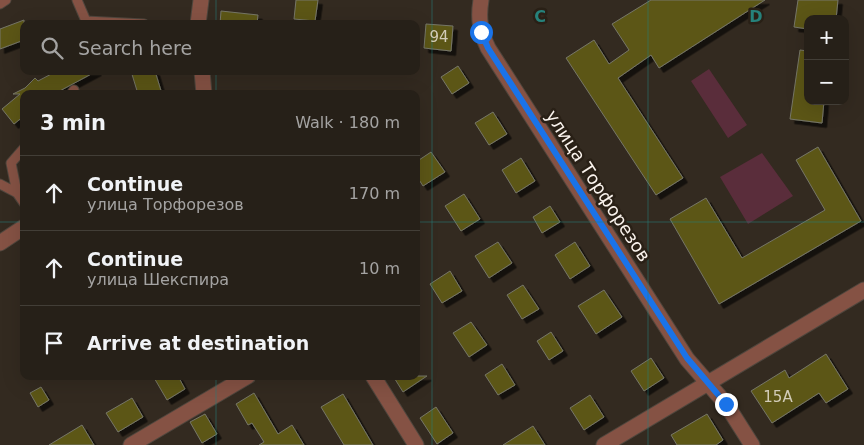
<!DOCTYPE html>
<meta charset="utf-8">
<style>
body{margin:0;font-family:"DejaVu Sans",sans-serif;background:#2e2821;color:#f1f3f6}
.controls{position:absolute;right:15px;top:15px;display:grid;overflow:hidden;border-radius:10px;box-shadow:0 5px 20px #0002}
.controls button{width:45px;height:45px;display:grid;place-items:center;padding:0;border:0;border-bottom:1px solid #423e37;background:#262018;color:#f1f3f6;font:25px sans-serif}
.stop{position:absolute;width:15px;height:15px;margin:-11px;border:4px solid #1a73e8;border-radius:50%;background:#fff}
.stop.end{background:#1a73e8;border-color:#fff;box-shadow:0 1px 5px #0008}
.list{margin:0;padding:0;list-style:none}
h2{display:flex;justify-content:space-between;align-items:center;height:65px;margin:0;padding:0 20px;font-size:21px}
h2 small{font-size:16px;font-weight:400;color:#a4a3a2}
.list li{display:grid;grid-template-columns:32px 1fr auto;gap:15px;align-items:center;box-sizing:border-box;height:75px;padding:0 20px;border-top:1px solid #423e37}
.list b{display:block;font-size:19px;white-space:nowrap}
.list p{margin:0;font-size:16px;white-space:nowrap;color:#a4a3a2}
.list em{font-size:16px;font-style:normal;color:#a4a3a2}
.icon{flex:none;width:28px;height:28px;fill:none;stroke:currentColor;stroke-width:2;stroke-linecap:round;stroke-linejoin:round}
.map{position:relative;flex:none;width:864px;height:445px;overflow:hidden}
.search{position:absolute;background:#262018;box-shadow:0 5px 20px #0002;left:20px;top:20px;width:400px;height:55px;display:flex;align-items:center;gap:12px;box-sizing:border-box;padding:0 18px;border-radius:10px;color:#a4a3a2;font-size:19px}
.panel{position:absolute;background:#262018;box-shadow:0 5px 20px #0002;left:20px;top:90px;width:400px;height:290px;border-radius:10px}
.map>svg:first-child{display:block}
.green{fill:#5a2d3b}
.building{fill:#5c5718;stroke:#767667;filter:url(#shadow)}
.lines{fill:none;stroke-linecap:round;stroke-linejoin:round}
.service-casing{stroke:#4f463d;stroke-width:11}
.minor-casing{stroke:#4f463d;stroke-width:17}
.tertiary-casing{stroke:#4f463d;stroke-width:17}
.service{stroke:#855244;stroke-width:9}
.minor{stroke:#855244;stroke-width:15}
.tertiary{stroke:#855244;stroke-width:15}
.route{stroke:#1a73e8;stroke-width:6}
.grid{fill:none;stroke:#26827b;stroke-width:1;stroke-opacity:0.55}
.labels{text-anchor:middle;stroke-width:5;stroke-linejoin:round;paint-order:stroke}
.number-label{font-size:15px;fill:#d2ccb8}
.street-label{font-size:18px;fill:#faf3ed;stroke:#292016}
.grid-label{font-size:16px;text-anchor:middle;font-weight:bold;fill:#26827b;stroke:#292016;stroke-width:5;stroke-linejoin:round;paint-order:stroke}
</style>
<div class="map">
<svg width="864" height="445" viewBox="0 0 864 445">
<defs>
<filter id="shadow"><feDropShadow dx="4.5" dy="4.5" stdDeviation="0" flood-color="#0009"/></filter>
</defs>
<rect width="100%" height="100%" fill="#332a20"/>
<path class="green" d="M709,69L747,125L728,138L691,81Z
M762,153L793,196L748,224L720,177Z"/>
<path class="building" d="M296,0H318L315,21L294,19Z
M651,0H765L659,68L651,55L618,78L683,178L656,195L566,58L594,40L609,64L629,50L612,24Z
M798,0H838L836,19H808V29L794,27Z
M221,11L258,15L257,24H220Z
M24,20V40L0,49V29Z
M426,24L453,26L451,51L424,48Z
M800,50L808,51V101H824L822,123L790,119Z
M458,66L469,83L452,94L441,77Z
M57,71H97L54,94H24V116L14,124L2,109L20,94H13L25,88L35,78L38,81Z
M131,71H155L162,94H138Z
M493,112L507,134L489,145L475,123Z
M818,147L861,221L719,304L670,219L706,198L742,258L825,210L796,160Z
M431,152L445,172L423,186L416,175V162Z
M521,158L535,181L516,193L502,170Z
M464,194L480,219L461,231L445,206Z
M550,206L560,222L542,233L533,217Z
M498,242L512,263L489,278L475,256Z
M575,242L590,266L570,279L555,255Z
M450,271L462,291L442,303L430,284Z
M523,285L539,309L522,319L507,295Z
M604,290L622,317L596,334L578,306Z
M471,322L487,345L469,357L453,333Z
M551,332L563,351L549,360L537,341Z
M826,354L848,389L826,403L819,393L772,423L751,391L785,370L789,378Z
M651,358L664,378L644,391L631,371Z
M502,364L515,385L498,395L485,375Z
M153,376H178L185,389L167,400Z
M393,376H427L403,392Z
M41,387L49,400L38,407L30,393Z
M254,393L278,434L292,425L304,445H259L264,442L252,423L248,425L236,404Z
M343,394L373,445H344L321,407Z
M590,395L604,417L584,430L570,408Z
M132,398L143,417L118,432L106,413Z
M436,407L453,433L437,444L420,418Z
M205,414L217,434L202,443L190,422Z
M707,414L723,440L716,445H677L671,435Z
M82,425L94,445H49Z
M533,426L545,445H503Z"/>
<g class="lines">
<g class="service-casing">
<path id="service" d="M77,0L86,21L144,24
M0,4L6,0
M71,94L74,90
M24,148L11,163L17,193L24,203
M0,184L17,193"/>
</g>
<g class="minor-casing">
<path id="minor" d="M481,0C478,18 480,31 488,48L687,359L726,404L752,445
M198,24L201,0
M202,71L204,94
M0,243L24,227
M373,376L416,445
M131,445L248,376"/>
</g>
<g class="tertiary-casing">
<path id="tertiary" d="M604,445L864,290"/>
</g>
<use href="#service" class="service"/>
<use href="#minor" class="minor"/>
<use href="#tertiary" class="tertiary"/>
</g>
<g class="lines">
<path class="route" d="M481,32L488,48L687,358L726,404"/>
</g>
<path class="grid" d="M216,0V24M432,0V445M648,0V445M216,71V94M0,222H24M416,222H864M216,376V445"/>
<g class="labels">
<g class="number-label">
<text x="439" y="42">94</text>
<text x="778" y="402">15А</text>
</g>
<g class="street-label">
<text transform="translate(598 186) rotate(57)" y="6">улица Торфорезов</text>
</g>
</g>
<g class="grid-label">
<text x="540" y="22">C</text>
<text x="756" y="22">D</text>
</g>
</svg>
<div class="controls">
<button>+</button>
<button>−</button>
</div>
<div class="stop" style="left:481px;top:32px"></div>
<div class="stop end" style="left:726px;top:404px"></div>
<div class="search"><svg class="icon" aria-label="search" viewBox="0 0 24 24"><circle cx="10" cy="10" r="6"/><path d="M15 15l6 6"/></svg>Search here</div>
<section class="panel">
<h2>3 min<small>Walk · 180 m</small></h2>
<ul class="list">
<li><svg class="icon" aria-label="ahead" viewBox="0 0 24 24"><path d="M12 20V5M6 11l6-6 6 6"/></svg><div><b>Continue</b><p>улица Торфорезов</p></div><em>170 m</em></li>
<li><svg class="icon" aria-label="ahead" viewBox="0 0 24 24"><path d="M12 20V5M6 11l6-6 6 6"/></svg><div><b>Continue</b><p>улица Шекспира</p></div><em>10 m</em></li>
<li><svg class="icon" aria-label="arrive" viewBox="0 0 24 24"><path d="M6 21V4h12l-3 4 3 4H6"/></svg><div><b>Arrive at destination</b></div></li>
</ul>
</section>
</div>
